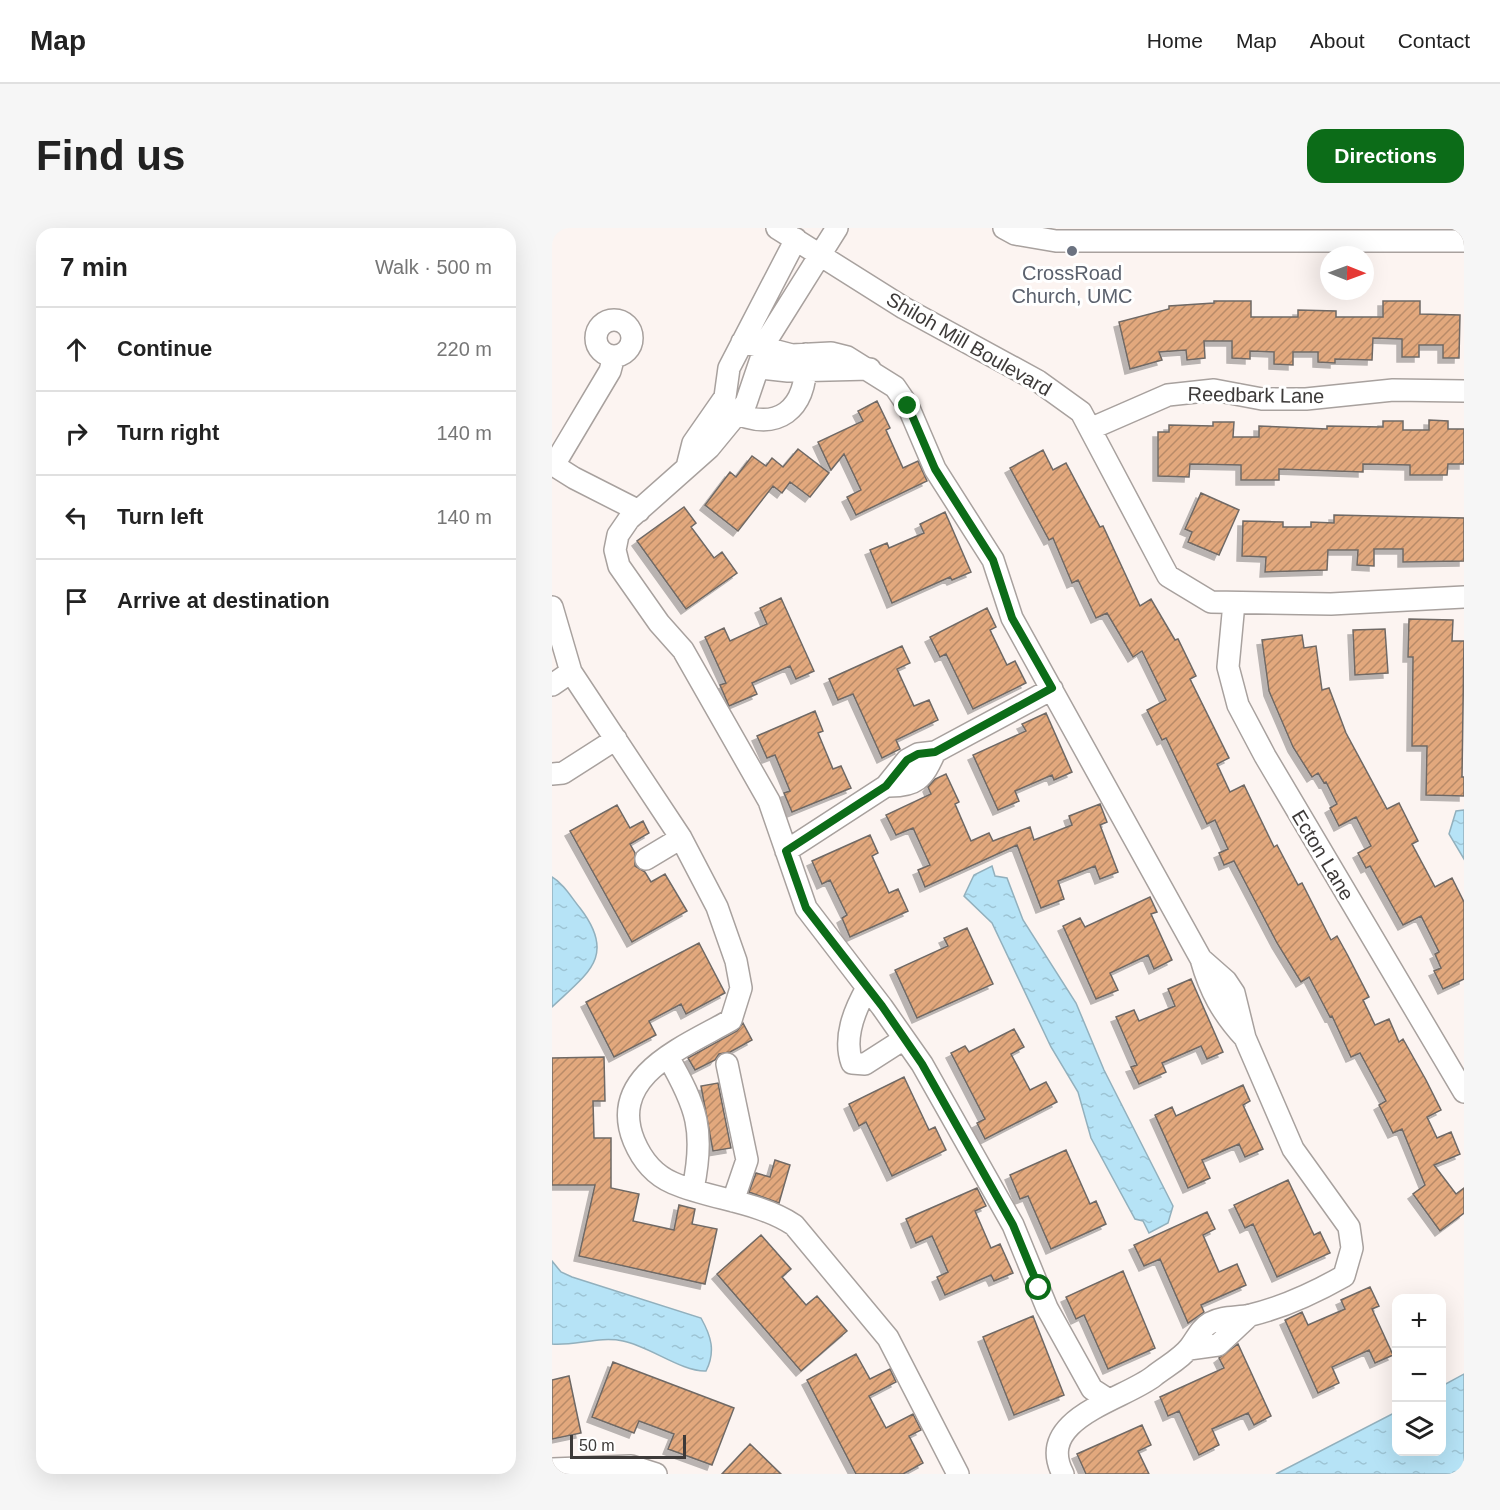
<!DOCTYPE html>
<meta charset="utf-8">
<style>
body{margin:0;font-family:Helvetica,sans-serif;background:#f6f6f6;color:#222}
.controls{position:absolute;right:18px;bottom:18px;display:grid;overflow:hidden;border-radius:12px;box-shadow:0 6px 24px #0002}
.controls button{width:54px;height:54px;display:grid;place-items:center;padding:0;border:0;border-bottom:2px solid #e0e0e0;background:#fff;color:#222;font:30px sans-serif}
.compass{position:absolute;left:768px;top:18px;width:54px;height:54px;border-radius:50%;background:#fff;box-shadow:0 6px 24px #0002;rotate:91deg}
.scale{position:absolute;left:18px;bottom:15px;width:116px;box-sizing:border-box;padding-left:6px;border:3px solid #3d3a39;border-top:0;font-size:16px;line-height:21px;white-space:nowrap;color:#3d3a39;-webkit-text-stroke:4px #fff;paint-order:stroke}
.stop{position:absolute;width:18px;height:18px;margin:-14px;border:4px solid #0c6c18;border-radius:50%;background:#fff}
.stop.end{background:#0c6c18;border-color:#fff;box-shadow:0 2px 6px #0008}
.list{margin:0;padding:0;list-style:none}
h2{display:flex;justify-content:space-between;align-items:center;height:78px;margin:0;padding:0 24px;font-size:26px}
h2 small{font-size:20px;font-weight:400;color:#767676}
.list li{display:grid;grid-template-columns:39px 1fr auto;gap:18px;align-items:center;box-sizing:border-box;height:84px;padding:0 24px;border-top:2px solid #e0e0e0}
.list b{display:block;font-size:22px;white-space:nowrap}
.list em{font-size:20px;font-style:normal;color:#767676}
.icon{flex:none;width:33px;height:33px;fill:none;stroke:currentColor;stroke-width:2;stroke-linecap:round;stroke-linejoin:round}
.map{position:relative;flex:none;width:912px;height:1246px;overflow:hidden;border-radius:18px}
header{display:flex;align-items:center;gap:36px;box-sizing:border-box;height:84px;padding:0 30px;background:#fff;border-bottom:2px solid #e0e0e0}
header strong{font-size:28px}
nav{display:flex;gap:33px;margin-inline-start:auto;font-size:21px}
.intro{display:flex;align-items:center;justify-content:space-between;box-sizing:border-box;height:144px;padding:0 36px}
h1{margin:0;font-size:42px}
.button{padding:15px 27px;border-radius:18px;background:#0c6c18;color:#fff;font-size:21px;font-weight:700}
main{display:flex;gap:36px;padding:0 36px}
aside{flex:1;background:#fff;border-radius:18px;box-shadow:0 6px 24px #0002}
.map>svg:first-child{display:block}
.water{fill:url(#water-ripples);stroke:#92b0bd;stroke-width:1.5}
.building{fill:url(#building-hatch);stroke:#6f6965;stroke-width:1.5;filter:url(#shadow)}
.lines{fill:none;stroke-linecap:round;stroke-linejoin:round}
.minor-casing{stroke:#a8a19e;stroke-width:24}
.minor{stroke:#fff;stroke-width:21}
.route{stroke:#0c6c18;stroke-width:8}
.worship-dot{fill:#6b7280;stroke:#fff;stroke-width:2}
.labels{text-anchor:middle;stroke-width:6;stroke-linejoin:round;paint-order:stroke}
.worship-label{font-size:20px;fill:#5b616d;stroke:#fff}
.street-label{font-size:20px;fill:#3d3a39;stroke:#fff}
</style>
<header>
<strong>Map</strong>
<nav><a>Home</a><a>Map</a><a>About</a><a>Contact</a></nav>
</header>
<div class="intro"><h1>Find us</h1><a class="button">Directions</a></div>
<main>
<aside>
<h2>7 min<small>Walk · 500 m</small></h2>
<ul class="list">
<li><svg class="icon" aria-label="ahead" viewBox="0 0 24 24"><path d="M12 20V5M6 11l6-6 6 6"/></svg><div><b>Continue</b></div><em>220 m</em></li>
<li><svg class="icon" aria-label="right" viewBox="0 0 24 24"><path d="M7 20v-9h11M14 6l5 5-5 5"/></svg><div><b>Turn right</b></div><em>140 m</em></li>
<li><svg class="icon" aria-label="left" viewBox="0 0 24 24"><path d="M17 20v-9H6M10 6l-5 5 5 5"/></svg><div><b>Turn left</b></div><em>140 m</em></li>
<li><svg class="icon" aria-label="arrive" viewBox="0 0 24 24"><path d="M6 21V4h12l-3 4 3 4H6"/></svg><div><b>Arrive at destination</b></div></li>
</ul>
</aside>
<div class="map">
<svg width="912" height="1246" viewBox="0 0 912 1246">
<defs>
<pattern id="water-ripples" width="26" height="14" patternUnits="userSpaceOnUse" patternTransform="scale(1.5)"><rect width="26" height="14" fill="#b6e3f6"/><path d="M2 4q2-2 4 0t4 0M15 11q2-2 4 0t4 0" fill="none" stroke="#9dc4d4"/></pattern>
<pattern id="building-hatch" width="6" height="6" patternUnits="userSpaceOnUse" patternTransform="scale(1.5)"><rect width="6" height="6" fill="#e2a87d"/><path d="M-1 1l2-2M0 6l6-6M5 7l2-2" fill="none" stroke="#b88a67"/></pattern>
<filter id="shadow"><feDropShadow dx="-5" dy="5" stdDeviation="0" flood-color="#0004"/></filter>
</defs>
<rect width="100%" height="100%" fill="#fcf4f1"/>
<path class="water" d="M912,582V631L897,606L904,583Z
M440,638L443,648L455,650L471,692L524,775L552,842L621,978L616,995L597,1005L591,993L583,991L539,910L526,864L499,819L440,695L412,668L422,647Z
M0,649C12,656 19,669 28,680C65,728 36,745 0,779Z
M0,1033L9,1044L20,1049L149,1090C159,1108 164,1123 154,1143C130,1144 97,1118 71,1113C47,1108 23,1118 0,1116Z
M912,1146V1246H724L844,1184V1224H890V1158Z"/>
<path class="building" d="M662,73H699V89H746V82L784,83V89H831V73H868V86L908,87L907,130H891V117H867V129H850V111L821,110L820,132L783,131V135L766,134V124H741V137L722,136V124L698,123V131L680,130V113H652L653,130L635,132L634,122L607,124L610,132L578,141L567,94L617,81V78L662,75Z
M325,173L338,200L334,202L351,240L366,233L375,253L304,287L295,269L309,262L292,226L279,242L266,214L311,193L306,183Z
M877,192L896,193V201H912V236H896L895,247H858V237L811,236V244L727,241V252H689V237L638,236L637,249L606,248V204H617V197L661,198V194H682L681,209H707V198L775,201V198L831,199V193H851V202H877Z
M246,221L277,245L258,269L238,254L230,265L221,258L186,303L153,277L178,244L184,249L200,228L214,238L220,230L231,239Z
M491,222L501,242L514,235L548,299L551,298L588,378L599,371L623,412L626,411L644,448L638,451L677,530L665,536L678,564L692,557L722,619L725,617L746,657L750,655L779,712L785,708L795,726L817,769L811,772L823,797L837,791L847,814L851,811L874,852L889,882L875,889L885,910L899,904L908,926L882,937L904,966L912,960V985L888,1003L861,966L873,957L850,901L841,905L827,877L834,873L808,825L799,829L780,788L778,789L757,749L749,754L725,715L682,633L672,637L667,625L676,621L663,592L655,596L614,510L610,512L595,482L614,472L590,423L581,429L555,385L544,390L526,352L520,355L501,310L497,312L458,240Z
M649,265L687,282L667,327L636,314L640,304L633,301Z
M132,279L144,295L139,299L162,330L170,324L185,345L134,381L85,313Z
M393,284L419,344L400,352L398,349L340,375L318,322L335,315L337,320L372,305L368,296Z
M782,287L912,290V333L851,334V321H822V338L805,337L806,322H776L775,342L713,344L714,329L690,328L691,293L731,294V299H759V294L782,295Z
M229,370L262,443L244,451L238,438L200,455L205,466L177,478L168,457L174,455L153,409L172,400L178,413L215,396L208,380Z
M435,380L444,399L438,402L455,437L463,433L474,455L421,481L394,426L388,429L378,409Z
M857,391L901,392L900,413H912L910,549H912V568L874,567L875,518H860L861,429H856Z
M833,401L836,445L803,447L801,402Z
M750,407L752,420L764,418L770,462L777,460L794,505L835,581L847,575L866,613L860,616L883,659L900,650L912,674V751L891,761L882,743L889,740L883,726L887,724L869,688L851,697L818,638L814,640L806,625L819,618L804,589L787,598L778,580L785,576L774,554L772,555L766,545L760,549L741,519L717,463L710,412Z
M350,418L358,435L345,441L362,478L377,472L386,492L344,512L348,521L330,530L301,466L286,472L277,451Z
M263,483L271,503L266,505L281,541L289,538L299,560L240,584L232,565L238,563L223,527L215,530L205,508Z
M494,485L520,544L502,552L500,547L463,563L467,573L446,582L421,527L474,503L470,496Z
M394,546L407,574L403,576L419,613L437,605L441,613L478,599L482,612L520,597L517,588L548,576L555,594L548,597L566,644L548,651L543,638L506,653L512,671L489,680L465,617L373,659L366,642L378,637L361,600L344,607L334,587L379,566L376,559L383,551Z
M65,577L78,600L91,593L97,605L78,616L83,625V638L93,644L99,654L113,646L135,683L80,714L18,603Z
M318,607L326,625L320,628L337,665L346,661L356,683L298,709L290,690L295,687L278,652L270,656L260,633Z
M598,669L605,684L599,686L620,732L602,741L596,727L558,745L566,762L544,771L511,698L528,690L533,699Z
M415,700L441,756L365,790L343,742L396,718L392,710Z
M147,715L173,765L134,786L129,776L97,793L104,807L62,829L34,774Z
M639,751L671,824L655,831L649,818L610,835L614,844L587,856L579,839L585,837L564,789L582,782L587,793L623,778L616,761Z
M191,795L200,812L178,824L167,826L163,832L143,842L136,830L185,803Z
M462,801L472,819L459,826L478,862L494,854L505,874L433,911L425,895L433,891L399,825L413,818L417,824Z
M52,829L53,873H41L42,910H59V960L87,966L81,993L122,1002L127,977L143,981L140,996L165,1001L153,1056L27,1028L43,957H0V830Z
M352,849L377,902L383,899L394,922L340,948L314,894L307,898L297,876Z
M166,855L179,920L161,923L149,858Z
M691,857L698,873L691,877L711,921L693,929L687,916L650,932L658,950L636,960L603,887L620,879L624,888Z
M514,922L538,976L544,973L554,996L499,1021L476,968L468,971L458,947Z
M223,932L238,937L227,975L197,964L204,945L218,949Z
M736,952L762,1007L768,1004L778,1025L725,1049L701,996L693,1000L682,977Z
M425,960L434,978L423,983L439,1020L448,1016L461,1045L442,1053L439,1047L393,1067L385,1049L396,1044L380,1008L364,1015L354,991Z
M655,984L663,1001L651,1007L667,1044L685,1036L694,1057L649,1077L652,1084L636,1095L608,1031L592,1038L582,1017Z
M209,1007L239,1041L230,1049L254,1077L265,1068L295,1103L249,1143L165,1046Z
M571,1043L603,1120L556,1141L532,1087L524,1091L514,1069Z
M818,1059L827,1078L820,1081L841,1127L823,1135L817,1122L780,1139L787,1155L766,1165L733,1092L750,1084L756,1097L793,1081L789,1072Z
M481,1088L512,1167L462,1187L431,1109Z
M686,1116L719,1188L702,1197L696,1185L660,1201L667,1217L647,1227L627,1183L616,1188L608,1169L672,1140L667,1130Z
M304,1126L318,1151L338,1141L344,1154L317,1168L334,1200L361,1186L369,1202L357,1208L371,1235L351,1246H304L255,1152Z
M61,1134L182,1180L160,1237L116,1221L122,1206L87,1193L82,1205L40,1189Z
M17,1148L29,1205L0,1211V1152Z
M590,1197L599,1217L586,1223L597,1246H534L525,1226Z
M198,1216L229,1246H170Z"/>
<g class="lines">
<g class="minor-casing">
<path id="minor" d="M225,0L352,80L486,153L529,184L616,348L659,374L779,376L912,369
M285,0L216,110L194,175L157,220L77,291L66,307L63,322L67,338L107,395L131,422L217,573L254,680L330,779L370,836L461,997L495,1080L540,1161L557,1172
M452,0L463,6L504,13H912
M44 110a18 18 0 1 1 36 0a18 18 0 1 1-36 0Z
M190,114L240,127L279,125L295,129L343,159L356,178L383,241L441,332L460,390L649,731C658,763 670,785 693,810
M207,140L236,143L318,141
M174,181C226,207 256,183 254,126
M538,201L616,167L662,162L710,171H754L841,162L912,163
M136,235L141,215L173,169L177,140L244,11
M0,236L22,250L87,283
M2,237L58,143L62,128
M682,375L676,439L686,477L713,528L912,864
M0,379L19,444L129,610L165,679L184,733L189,760L179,792C134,818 55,847 82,913C90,932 102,947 121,955C161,972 205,973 242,997L336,1110L406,1246
M0,457L19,444
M0,546L11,545L64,511
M334,558C364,559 371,551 383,524
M234,623L334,558L355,532L366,526L383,524L500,461
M94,631L129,610
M315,760C302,783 291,810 300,835L313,836L352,811
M116,829C145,879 153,903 141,961
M175,836L195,932L181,973
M637,1121L666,1117L698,1087
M0,1241L79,1238L104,1246
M511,1246C482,1190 572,1172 602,1148C613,1139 629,1131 638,1119C645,1110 648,1101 658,1095C671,1088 685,1090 699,1087C732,1079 762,1065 792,1048L800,1020L797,999L741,921L693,810L682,765L674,753L649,731"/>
</g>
<use href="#minor" class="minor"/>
</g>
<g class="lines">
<path class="route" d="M356,178L383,241L441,332L460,390L500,460L383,524L366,526L355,532L334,558L234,623L254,680L330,778L370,836L461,997L487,1060"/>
</g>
<circle class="worship-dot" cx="520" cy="23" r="6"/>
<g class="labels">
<g class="worship-label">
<text x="520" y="52">CrossRoad<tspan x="520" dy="23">Church, UMC</tspan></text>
</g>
<g class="street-label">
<text transform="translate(417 116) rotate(30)" y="7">Shiloh Mill Boulevard</text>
<text transform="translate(704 167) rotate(1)" y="7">Reedbark Lane</text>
<text transform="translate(771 627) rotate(59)" y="7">Ecton Lane</text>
</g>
</g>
</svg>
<div class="controls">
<button>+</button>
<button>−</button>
<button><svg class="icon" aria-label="layers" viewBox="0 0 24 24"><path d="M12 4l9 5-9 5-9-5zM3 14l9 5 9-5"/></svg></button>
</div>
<svg class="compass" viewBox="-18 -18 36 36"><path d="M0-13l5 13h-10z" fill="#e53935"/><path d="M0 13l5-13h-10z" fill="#767676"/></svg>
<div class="scale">50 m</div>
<div class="stop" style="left:487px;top:1060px"></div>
<div class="stop end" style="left:356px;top:178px"></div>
</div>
</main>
